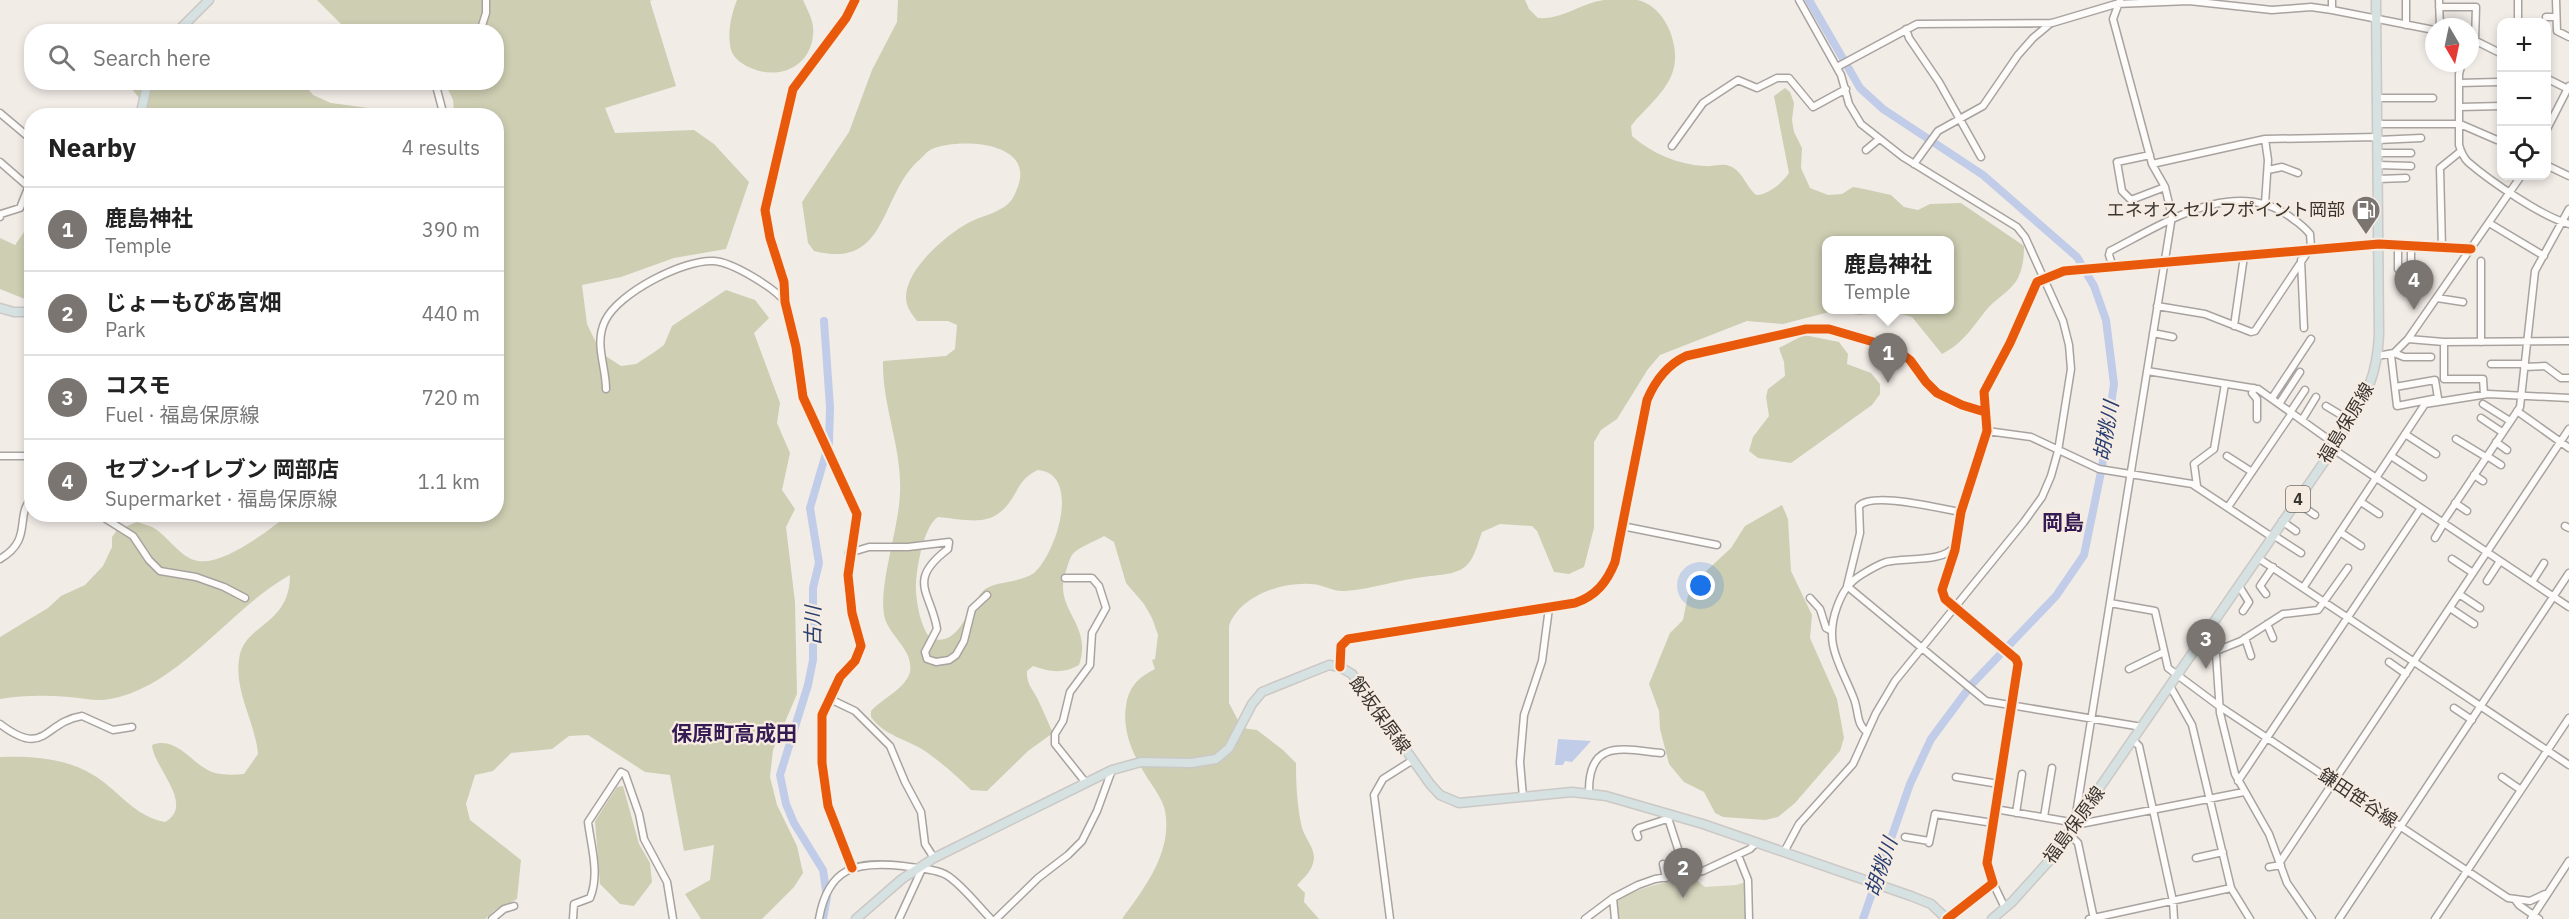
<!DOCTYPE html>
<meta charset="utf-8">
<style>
body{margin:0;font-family:"IBM Plex Sans","Noto Sans JP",sans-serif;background:#f2f2f2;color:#222}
.controls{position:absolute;right:18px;top:18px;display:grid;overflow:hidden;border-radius:12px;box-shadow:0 3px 9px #0003}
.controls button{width:54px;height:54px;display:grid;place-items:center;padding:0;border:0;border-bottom:2px solid #e0e0e0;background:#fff;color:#222;font:30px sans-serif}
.compass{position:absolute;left:2425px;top:18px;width:54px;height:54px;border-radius:50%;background:#fff;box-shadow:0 3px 9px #0003;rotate:171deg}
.you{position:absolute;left:1701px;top:586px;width:21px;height:21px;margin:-15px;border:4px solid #fff;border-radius:50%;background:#1a73e8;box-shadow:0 0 0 9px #1a73e833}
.badge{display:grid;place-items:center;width:39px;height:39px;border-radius:50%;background:#7a7571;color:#fff;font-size:20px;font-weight:700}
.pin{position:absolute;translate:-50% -50px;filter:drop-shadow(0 2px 3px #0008)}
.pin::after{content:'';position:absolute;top:32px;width:21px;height:18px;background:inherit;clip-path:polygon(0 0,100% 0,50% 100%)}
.popup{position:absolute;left:1822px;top:236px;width:132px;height:78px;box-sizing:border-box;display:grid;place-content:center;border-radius:12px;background:#fff;filter:drop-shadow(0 2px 4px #0005);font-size:20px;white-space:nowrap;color:#767676}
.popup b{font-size:22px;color:#222}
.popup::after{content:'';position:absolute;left:50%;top:100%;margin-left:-12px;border:12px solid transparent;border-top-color:#fff}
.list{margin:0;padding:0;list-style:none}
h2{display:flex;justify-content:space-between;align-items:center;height:78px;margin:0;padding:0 24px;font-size:26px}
h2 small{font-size:20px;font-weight:400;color:#767676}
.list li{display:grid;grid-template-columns:39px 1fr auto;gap:18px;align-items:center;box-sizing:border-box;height:84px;padding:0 24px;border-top:2px solid #e0e0e0}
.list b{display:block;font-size:22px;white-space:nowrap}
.list p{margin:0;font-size:20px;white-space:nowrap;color:#767676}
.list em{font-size:20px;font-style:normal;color:#767676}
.icon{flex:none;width:33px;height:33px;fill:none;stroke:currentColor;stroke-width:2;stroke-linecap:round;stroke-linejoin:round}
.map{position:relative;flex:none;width:2569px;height:919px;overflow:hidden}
.search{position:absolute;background:#fff;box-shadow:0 3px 9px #0003;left:24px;top:24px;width:480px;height:66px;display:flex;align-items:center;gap:15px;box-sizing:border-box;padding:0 21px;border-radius:24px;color:#767676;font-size:22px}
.panel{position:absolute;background:#fff;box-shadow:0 3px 9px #0003;left:24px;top:108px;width:480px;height:414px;border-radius:24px}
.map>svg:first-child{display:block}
.green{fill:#d6d6be}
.forest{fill:#ceceb3;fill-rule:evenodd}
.water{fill:#c1cde8}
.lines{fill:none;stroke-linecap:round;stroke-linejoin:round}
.river{stroke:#c1cde8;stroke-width:8}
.minor-casing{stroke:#a8a39f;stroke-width:9}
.major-casing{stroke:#cbc8c5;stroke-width:11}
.minor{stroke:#fdfcfb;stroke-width:6}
.major{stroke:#d6e1e1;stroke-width:8}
.cycleway-casing{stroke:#f7ece2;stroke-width:13}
.cycleway{stroke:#e8590c;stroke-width:9}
.labels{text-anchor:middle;stroke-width:4.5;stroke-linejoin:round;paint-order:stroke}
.shield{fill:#f7ece2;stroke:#726c66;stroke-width:1.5}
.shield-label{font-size:16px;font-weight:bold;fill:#393531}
.poi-label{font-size:18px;fill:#393531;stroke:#f7ece2;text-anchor:end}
.street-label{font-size:18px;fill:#393531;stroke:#f7ece2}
.water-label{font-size:20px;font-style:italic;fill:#283f71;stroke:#f7ece2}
.quarter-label{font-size:21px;font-weight:bold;fill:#341b54;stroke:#f7ece2}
</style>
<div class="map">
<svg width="2569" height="919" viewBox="0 0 2569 919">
<rect width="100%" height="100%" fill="#f2ece7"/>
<path class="green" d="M1693,877L1705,887L1736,885L1746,882L1747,919H1612V903C1638,887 1664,882 1693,877Z"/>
<path class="forest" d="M317,0H652L650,1L676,86L605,108L615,133L694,130L714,144L749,182L726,249L674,258L621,277L582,285L587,324L601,353L621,366L636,364L653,353L664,345L672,326L726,290L755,300L769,318L754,333L780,403L777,423L790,453L782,490L795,509L786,527L795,602L797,694L773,750L770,777L777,805L797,846L803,873L794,887L762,919H701L685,894L710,880L714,845L684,851L670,775L645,772L588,735L569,736L552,749L511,753L493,771L475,775L466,804L470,820L521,860L517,899L495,910L485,919H0V757C32,756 67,758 95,776C120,792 134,816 165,822C196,805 153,767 152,745C178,735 193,767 215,773C224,775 234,775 244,774L258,754C255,720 232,689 240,654C247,624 290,624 290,575C230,608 179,687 110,699C97,702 82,698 69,697C46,695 23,695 0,699V637L48,608L61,596L85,585L103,566L112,547V537L117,530L137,522C142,524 149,525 154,528C168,537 179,555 194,560C220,569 269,530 288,515L496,514V116L450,115L454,111L453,100L445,83L496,82V32L348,31Z
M737,0H803C808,11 815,23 813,35C810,68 778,80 751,68C743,65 734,59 731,50C727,33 731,15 737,0Z
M898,0H1525L1529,9L1538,18C1562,20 1581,3 1604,0C1613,0 1627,0 1637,0C1665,5 1681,46 1673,71C1666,93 1645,108 1631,126L1632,136C1653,154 1677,164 1704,166C1713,167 1723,162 1732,167C1743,173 1746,186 1756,195C1768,195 1782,183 1789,173L1774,96L1785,88L1790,92L1794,103L1792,120L1794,132L1802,148L1801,168L1810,188L1828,195L1842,194L1853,187L1864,189L1891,195L1904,207L1918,210L1930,204L1961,203L2024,246C2024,258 2023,267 2018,278C2012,290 1997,298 1988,308C1973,326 1964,343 1942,354L1912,317L1893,312L1859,315L1833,311L1783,324L1747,321L1660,355L1648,369L1617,419L1601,430L1594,442V528L1584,567L1569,574L1554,572L1537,531L1532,526L1500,524L1482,532C1478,542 1475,557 1467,565C1458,575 1436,575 1423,577C1397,580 1372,589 1345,591C1332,592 1323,584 1310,584C1280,582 1239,597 1229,626V703L1242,728L1257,730L1283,750L1296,763C1296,784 1297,806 1302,828C1305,838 1314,847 1314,858C1313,870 1305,877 1297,885L1305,893L1304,902L1319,919H1122C1144,889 1173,852 1165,811C1163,800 1154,788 1148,779C1134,756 1122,734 1126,706C1128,688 1138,677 1155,669L1152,660L1155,659L1158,635L1152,618L1144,604L1126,583L1114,542L1104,536C1096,541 1078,547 1072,555C1070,558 1068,564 1067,568C1050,610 1094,622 1079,665C1063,674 1050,672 1033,666L1027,671C1026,685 1034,690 1039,702C1044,712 1048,723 1053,733L1028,751L987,791L971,790C957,776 942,763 925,751C906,739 885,736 871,717V711C882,699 906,688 910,672C914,649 888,636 884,615C879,582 899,529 900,492C902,447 882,406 883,361L946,356L955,349L957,325L948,321H917C911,313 906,307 906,297C906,269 946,235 968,223C981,216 999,213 1009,203C1014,198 1017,190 1019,183C1031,141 958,138 932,149C927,151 923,157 918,161C879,197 888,270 814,251L808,243L802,202L849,132L872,70L897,22ZM1826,240H1950V310H1826ZM1038,470C1082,474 1056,554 1034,573C1021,583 992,581 983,591C968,607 958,651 929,637C921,626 917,606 916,592C915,574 923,526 938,517C970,520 994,529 1013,497C1020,485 1024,476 1038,470Z
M127,83H303L313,95L331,103L422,115H153Z
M31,222V298L25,299L0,289V238L15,245Z
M1804,335L1839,342L1848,354L1847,364L1871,373L1880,384V394L1872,405L1791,463L1758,458L1749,451L1753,437L1769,416L1766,397L1768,389L1785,376L1784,362L1779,348Z
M1782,505L1788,519L1791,571L1812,615L1810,638L1837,699L1844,738L1840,751L1795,803L1778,817L1765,820L1723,817L1715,813L1704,792L1684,782L1669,764L1660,729L1659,711L1649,684L1670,633L1683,620L1688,595L1703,574L1731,548L1745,526Z
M623,786L639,844L650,863L652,882L634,906L620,904L600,884L595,821L617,787Z"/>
<path class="water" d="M1558,739L1591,741L1572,762L1565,761L1563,765H1555Z"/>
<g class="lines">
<path class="river" d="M1809,0L1860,88L1883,109L1983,175L2077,257L2094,286L2106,320L2114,384L2102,467L2084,555L2056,596L1972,684L1931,739L1910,784L1863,919
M823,919L827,897L823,870L794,823L786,804L780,775L808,685L813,660V588L819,563L810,508L829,443L830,407L824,321"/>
<g class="minor-casing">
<path id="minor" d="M2406,0V25
M2439,0L2440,27
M2518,0V22
M2556,0L2557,31L2569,37
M2439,7H2476L2475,41
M2332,10L2434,30
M2546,17H2556
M1906,29L1909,38L1939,82L1981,157
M480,32L486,13V0
M2470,38L2502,54
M2462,63L2459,74V145C2461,152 2463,157 2468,162C2490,181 2541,216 2569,224
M1837,67L1917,24L2052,23L2116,4L2189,1L2272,10L2311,7L2332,10V0
M2546,78L2568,89
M435,82L444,116
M2459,83L2498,82
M2377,98H2433
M2460,107L2502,106
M0,113L32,140
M2377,124H2460L2497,140L2502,139
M2546,131L2569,86
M2265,139L2268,160L2265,204
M2378,140L2421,138
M1672,146L1703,103L1738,80L1757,88L1777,78H1789L1813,107L1846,89
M1866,150L1879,139
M2378,153H2411
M2150,155L2117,162L2122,191L2131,200L2165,187
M0,162L31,189
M1914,164L1938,131L1983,106L2018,55L2033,38L2051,23
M2152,164L2265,139L2378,137
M2378,165L2411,166
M2546,165L2569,176
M2268,170L2282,167L2298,173
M2378,179L2406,178
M0,217L1,214L20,208L28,188
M2489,223L2544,256
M2442,248L2440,168L2461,151
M2301,260L2304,328
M2481,261V342
M2113,267L2109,255L2110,251C2163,224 2236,174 2293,219C2299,223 2305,228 2310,234L2311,247L2255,331L2251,332L2205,314L2157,306
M2398,269V245
M2411,282V246
M2437,298L2463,302
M2234,326L2244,256
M2153,333L2173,337
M2408,339L2444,342L2569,341
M2444,342V379H2483L2484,394
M2394,353L2404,357H2431
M2391,355L2397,406L2438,398L2435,380L2395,387
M2377,356L2394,353L2408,339L2521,176
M2491,364H2524
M2524,367L2545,366L2561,378H2569
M2147,371L2258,389L2335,444
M2254,388L2252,393L2257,399V419
M606,389C606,366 594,344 605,321C618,293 684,259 714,261C732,262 775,288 785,302
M2272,398L2311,339
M2279,404L2300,372
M2483,404L2510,421
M2326,406L2351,421
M2291,411L2305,390
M2517,411L2569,448
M2481,418L2502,432
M2302,420L2316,397
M1987,431L2031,437L2099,469L2192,484L2272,537
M2405,434L2436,454
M2456,439L2486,457
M2496,442L2507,450
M2333,449L2569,607
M0,456H32
M2227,456L2252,472
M2391,456L2423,477
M2487,456L2501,465
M2474,475L2483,481
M2197,486L2194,464L2214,449L2225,384
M2296,502L2315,515
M2361,502L2379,514
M2455,503L2467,511
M2228,507L2292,413
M1961,512C1940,509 1873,491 1859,506L1860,533L1847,586L1986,701L2142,727
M98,514L133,536L149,560L160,571L196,577L224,587L245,598
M2282,521L2296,531
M2443,522L2520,407L2535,271L2569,209
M1622,526L1717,545
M2565,526L2569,528
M2340,532L2361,546
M2273,535L2301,553
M2435,538L2444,523
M849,553L869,547H908L949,542L948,549C906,581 931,592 937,629L925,652L927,659L936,662L949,660L956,655L964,641L972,609L987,595
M2258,558L2569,765
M0,559C34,539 14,516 32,498
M2452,559L2473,573
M1065,578H1092L1099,586L1106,608L1092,633L1090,665L1070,692L1063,721L1055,734V744L1086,783
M2487,581L2500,561
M2532,582L2544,563
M2239,586L2249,602L2243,611
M2303,588L2425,404L2488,394L2569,398
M2266,594L2260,586L2273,567
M2459,594L2480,608
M1810,598L1820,609L1826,628L1830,630
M2110,603L2155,611L2168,668L2219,706L2508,898L2530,901L2545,894
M2450,608L2474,624
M2267,624L2273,638
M2209,629L2215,639L2220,713L2235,774L2269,834L2287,883L2312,919
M2245,638L2251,656
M2216,651L2241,641L2283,614L2318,610L2348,568
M2389,662L2406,674
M1340,667L1341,646L1348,639L1575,603C1596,596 1607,582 1615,562L1647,400C1655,381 1667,365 1686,356L1806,329H1829L1894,348L1910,360L1926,382L1937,393L1962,405L1985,412
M2129,669L2164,652
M2170,686L2192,725L2231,888L2250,919
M830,699L855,711L890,746L905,782L921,812L925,844L934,858
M2454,708L2472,720
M0,724C46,759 43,722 82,716L113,730L132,727
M1867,732C1856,724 1859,712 1854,699C1841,665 1823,645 1837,607C1842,593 1848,583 1861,575C1869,570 1877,565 1886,562C1905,557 1944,563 1955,546
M2133,740L2139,746L2173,901L2174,919
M1956,777L1999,784
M2502,777L2521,790
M2238,781L2421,508
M1589,793C1588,739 1621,749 1661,753
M1523,797L1520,762L1524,715L1542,661L1549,608
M1995,809L2076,823
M2016,813L2022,774
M2044,817L2052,768
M1668,818L1679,852
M2076,821V814L2172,216L2165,187L2152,164L2113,19L2120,0
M2075,825L2244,792
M2069,834L2078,843L2094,919
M1638,837L1636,831L1639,828L1667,819L1671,814
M1905,837L1929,841
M1929,843L1935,814L1993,823
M1784,852L1799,824L1853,764L1876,713L1895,681L2024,522L2042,497L2051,476L2058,451L2071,369L2069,345L2063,321L2025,237L2017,227L1903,157L1861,124L1849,104L1841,75L1799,0
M1738,855L1748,880L1749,919
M2196,858L2223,852
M2280,862L2569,429
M1663,864L1666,878
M2269,867L2281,865
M852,868L828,806L822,763V715L840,677L855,661L861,646L852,613L848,575L857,514L803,397L796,347L785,302L784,282L770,238L765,210L793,89L846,18L855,0
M1993,883L2005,908
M1613,898L1615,919
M2516,901L2519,905L2539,919
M492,919L504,909L514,906
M573,919L574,904L590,898C600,874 591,846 588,822L621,772L625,774L639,814L644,839L667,882L673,919
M819,919C828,867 856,861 903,866C917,868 937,869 948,876C964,887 978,906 991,919
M899,919L922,869
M996,919L1038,878L1068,855L1082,841L1097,811L1112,770
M1390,919L1374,795L1383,779L1413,760
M1585,919L1613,898L1638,885L1655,879L1703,871L1750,849L1757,842
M1947,919L1993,883L1987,863L2018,664L2016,659L1945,599L1942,590L1955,550L1961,512L1987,431L1984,392L2010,343L2037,282L2064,271L2379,244L2471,249
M2089,919L2231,888
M2339,919L2569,573
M2435,919L2569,718
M2531,919L2569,861"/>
</g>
<g class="major-casing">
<path id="major" d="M177,32L209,0
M140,116L148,82
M0,308L14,312H32
M856,919L902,879L934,858L1112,770L1141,762L1191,763L1216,759L1229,748L1252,704L1262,692L1329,665L1340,667L1352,674L1430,784L1440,795L1459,803L1572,792L1606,796L1703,824L1911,896L1931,904L1947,919
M1992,919L2012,902L2049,861L2333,449C2357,404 2376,392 2379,335L2376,0"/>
</g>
<use href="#minor" class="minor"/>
<use href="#major" class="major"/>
<g class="cycleway-casing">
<path id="cycleway" d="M1340,667L1341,646L1348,639L1575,603C1596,596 1607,582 1615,562L1647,400C1655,381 1667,365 1686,356L1806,329H1829L1894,348L1910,360L1926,382L1937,393L1962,405L1985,412
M852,868L828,806L822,763V715L840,677L855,661L861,646L852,613L848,575L857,514L803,397L796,347L785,302L784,282L770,238L765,210L793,89L846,18L855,0
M1947,919L1993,883L1987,863L2018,664L2016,659L1945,599L1942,590L1955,550L1961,512L1987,431L1984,392L2010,343L2037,282L2064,271L2379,244L2471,249"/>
</g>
<use href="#cycleway" class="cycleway"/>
</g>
<defs>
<g id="fuel-pin" transform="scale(1.5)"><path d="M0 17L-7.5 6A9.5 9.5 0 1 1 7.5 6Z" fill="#7a7571" stroke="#f7ece2"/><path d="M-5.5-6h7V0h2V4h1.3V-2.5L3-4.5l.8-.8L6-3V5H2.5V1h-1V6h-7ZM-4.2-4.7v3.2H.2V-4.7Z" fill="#fff"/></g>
</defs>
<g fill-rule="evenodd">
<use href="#fuel-pin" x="2366" y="210"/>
</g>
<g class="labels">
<rect class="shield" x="2286" y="486" width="24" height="26" rx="4.5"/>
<g class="shield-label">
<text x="2298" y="505">4</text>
</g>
<g class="poi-label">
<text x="2345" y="216">エネオス セルフポイント岡部</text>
</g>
<g class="street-label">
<text transform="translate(2346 423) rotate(-59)" y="6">福島保原線</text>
<text transform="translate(1380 715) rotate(54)" y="6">飯坂保原線</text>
<text transform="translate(2358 798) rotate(34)" y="6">鎌田笹谷線</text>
<text transform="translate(2074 825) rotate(-54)" y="6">福島保原線</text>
</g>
<g class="water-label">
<text transform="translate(2106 431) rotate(-80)" y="7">胡桃川</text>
<text transform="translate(813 626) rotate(-90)" y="7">古川</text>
<text transform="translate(1881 867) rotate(-71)" y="7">胡桃川</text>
</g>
<g class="quarter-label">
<text x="2063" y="530">岡島</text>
<text x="734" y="741">保原町高成田</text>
</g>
</g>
</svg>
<div class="controls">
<button>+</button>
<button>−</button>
<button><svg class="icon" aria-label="locate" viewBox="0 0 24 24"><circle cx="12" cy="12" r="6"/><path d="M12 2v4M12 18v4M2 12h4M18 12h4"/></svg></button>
</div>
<svg class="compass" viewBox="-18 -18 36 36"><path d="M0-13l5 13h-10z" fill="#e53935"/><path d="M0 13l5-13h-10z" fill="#767676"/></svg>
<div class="you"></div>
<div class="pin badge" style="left:1888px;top:383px">1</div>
<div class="popup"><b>鹿島神社</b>Temple</div>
<div class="pin badge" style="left:1683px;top:898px">2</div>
<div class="pin badge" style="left:2206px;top:669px">3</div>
<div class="pin badge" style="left:2414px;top:310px">4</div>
<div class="search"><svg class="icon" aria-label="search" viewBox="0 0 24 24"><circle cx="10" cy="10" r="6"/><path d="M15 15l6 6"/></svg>Search here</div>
<section class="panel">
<h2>Nearby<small>4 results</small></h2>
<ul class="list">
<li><span class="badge">1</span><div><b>鹿島神社</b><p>Temple</p></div><em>390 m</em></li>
<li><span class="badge">2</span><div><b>じょーもぴあ宮畑</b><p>Park</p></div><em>440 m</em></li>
<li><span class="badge">3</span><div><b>コスモ</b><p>Fuel · 福島保原線</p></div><em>720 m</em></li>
<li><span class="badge">4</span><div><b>セブン-イレブン 岡部店</b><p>Supermarket · 福島保原線</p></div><em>1.1 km</em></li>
</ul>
</section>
</div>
